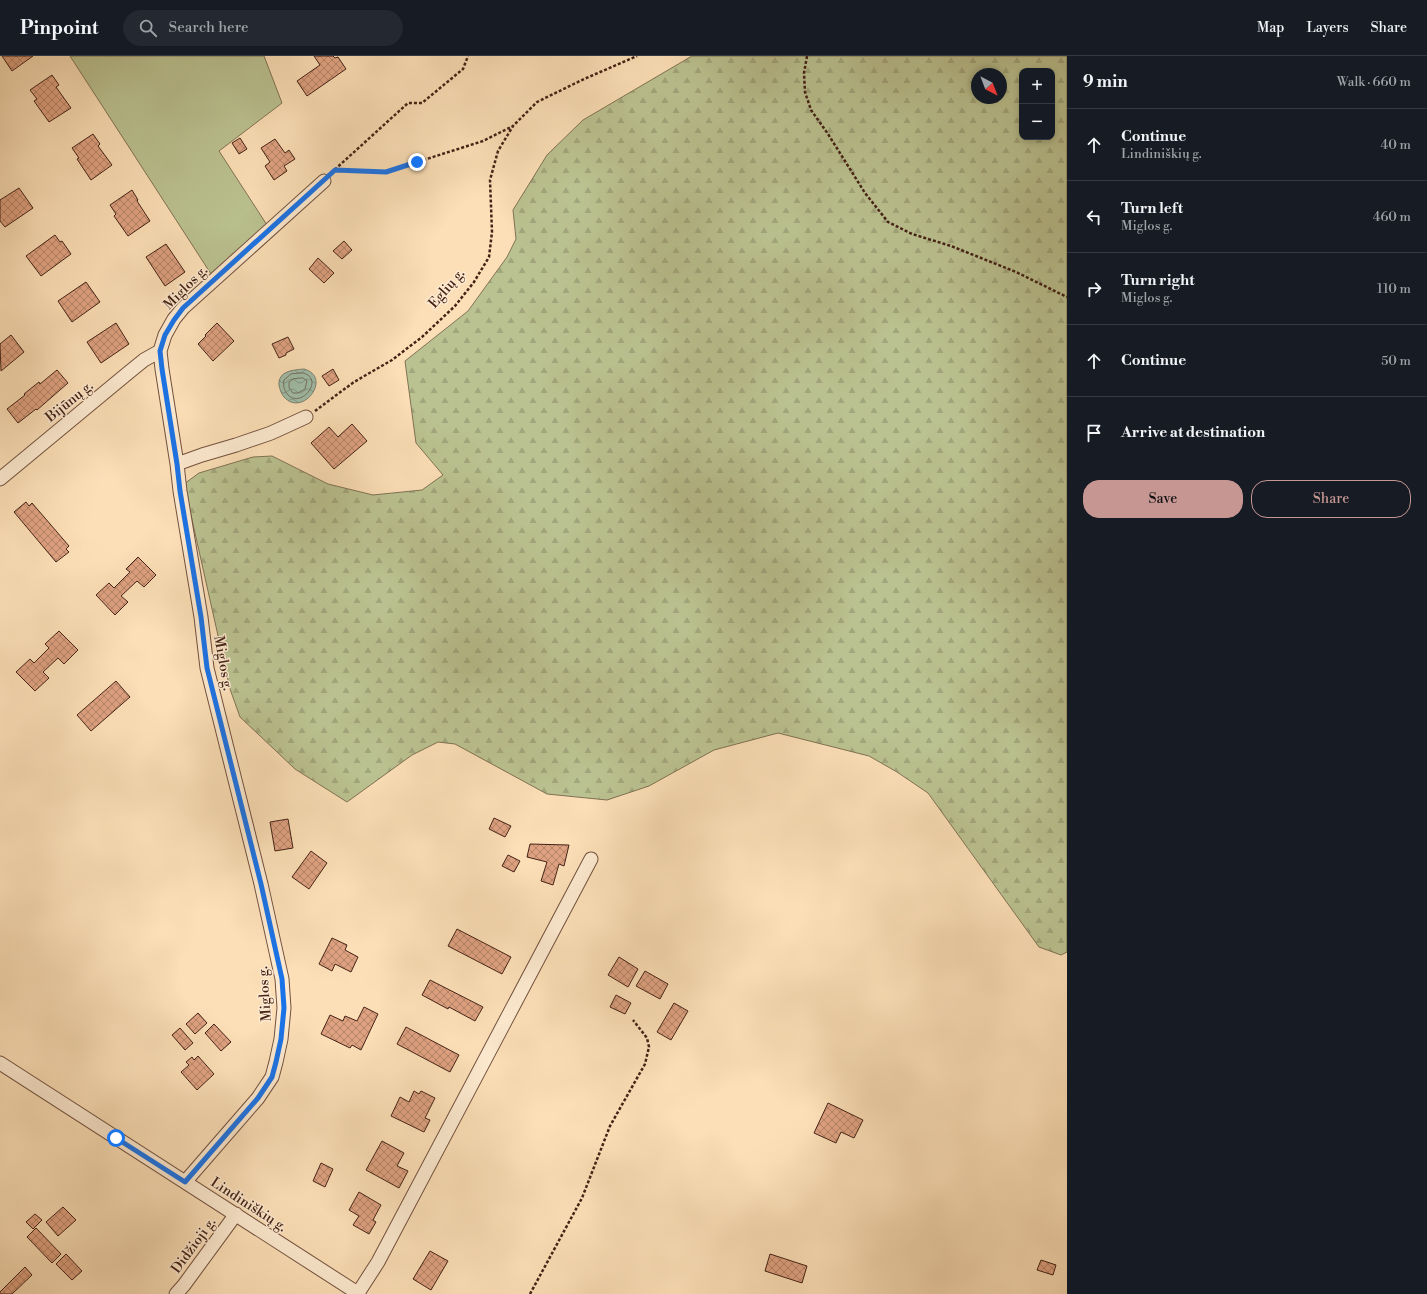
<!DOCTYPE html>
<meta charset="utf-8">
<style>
body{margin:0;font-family:"Libre Bodoni",serif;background:#242831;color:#f1f3f6}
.controls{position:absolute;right:12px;top:12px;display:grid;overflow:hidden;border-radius:8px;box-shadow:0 2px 6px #0003}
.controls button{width:36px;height:36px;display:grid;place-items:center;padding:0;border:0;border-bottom:1px solid #363941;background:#171b24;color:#f1f3f6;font:20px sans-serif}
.compass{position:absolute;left:971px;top:12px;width:36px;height:36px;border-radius:50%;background:#171b24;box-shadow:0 2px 6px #0003;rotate:138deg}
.stop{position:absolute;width:12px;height:12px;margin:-9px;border:3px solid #1a73e8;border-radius:50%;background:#fff}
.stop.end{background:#1a73e8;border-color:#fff;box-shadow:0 1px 4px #0008}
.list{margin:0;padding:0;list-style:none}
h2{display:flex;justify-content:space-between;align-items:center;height:52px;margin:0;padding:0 16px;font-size:17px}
h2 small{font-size:13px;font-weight:400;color:#9ea1a6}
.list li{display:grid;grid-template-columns:26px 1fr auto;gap:12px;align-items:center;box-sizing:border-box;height:72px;padding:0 16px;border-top:1px solid #363941}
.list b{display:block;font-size:15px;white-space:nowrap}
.list p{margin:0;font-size:13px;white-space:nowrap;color:#9ea1a6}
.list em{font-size:13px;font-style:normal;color:#9ea1a6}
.actions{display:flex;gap:8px;padding:12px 16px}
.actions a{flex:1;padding:9px 0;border:1px solid #c59692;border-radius:16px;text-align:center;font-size:14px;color:#c59692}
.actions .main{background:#c59692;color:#111}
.icon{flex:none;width:22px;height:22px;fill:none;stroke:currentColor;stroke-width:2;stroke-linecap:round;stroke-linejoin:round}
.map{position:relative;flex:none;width:1067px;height:1238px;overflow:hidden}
header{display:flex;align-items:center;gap:24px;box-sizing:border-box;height:56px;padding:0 20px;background:#171b24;border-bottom:1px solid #363941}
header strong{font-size:19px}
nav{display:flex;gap:22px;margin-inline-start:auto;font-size:14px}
.search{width:280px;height:36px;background:#242831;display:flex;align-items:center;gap:10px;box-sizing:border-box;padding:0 14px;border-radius:22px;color:#9ea1a6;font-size:15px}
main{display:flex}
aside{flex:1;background:#171b24}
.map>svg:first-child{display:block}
.green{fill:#bbc291;stroke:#807254}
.forest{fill:url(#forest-firs);stroke:#807254;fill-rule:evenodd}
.water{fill:url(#water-waves);stroke:#7b7f6e}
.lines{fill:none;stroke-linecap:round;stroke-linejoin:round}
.shore{stroke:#727060;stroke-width:1}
.building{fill:url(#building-cross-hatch);stroke:#442216}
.minor-casing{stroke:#72513e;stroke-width:15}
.path{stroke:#442216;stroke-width:2.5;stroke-dasharray:3 2;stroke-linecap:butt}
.minor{stroke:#fdead0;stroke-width:13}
.route{stroke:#1a73e8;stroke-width:5}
.labels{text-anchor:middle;stroke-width:3;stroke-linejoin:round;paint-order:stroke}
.street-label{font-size:14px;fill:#442216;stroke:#fdead0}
</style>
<header>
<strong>Pinpoint</strong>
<div class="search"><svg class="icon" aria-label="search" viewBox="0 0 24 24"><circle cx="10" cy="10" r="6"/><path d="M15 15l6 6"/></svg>Search here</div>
<nav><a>Map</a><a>Layers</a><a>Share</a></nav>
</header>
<main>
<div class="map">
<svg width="1067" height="1238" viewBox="0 0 1067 1238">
<defs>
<pattern id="forest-firs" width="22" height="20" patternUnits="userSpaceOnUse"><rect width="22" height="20" fill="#bbc291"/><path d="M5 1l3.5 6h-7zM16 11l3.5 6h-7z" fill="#a2a67c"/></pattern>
<pattern id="water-waves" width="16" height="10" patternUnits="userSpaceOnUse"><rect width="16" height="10" fill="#a0bda9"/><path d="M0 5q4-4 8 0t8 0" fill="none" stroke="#849989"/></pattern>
<pattern id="building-cross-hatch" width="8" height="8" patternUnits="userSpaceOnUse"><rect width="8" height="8" fill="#dfa281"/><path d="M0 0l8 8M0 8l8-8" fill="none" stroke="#b68469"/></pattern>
</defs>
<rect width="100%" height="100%" fill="#fcdfb7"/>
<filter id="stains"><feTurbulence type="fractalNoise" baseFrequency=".005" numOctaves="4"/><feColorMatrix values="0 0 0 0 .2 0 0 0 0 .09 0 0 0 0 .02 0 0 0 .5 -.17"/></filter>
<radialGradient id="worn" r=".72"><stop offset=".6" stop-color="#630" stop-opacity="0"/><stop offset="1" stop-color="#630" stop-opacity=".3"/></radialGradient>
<path class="green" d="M70,0H264L282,47L219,95L267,169L211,218Z"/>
<path class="forest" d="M692,0H1067V896L1061,899L1039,891L928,737L897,716L869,700L778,677L714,694L649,730L607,744L547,738L455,688L438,686L412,699L347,746L295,713L240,661L230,633L184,428L199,417L253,401L272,400L328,428L373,439L422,434L443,419L416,387L405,305L468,255L507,201L516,183L513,154L547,99L583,64ZM1022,15H1052V81H1022ZM977,18H1001V42H977Z"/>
<path class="water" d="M304,313C333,321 303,362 284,341C281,337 280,334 279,329C278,315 293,314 304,313Z"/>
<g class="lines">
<path class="shore" d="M303,317C325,322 302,353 288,339C284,334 283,330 284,324L291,318Z
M303,322L307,325L305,333L298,337H293L289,332V326L293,323Z"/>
</g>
<path class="building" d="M2,0H33L12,15Z
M314,0H333L335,2L338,1L346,13L307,40L297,25L320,9Z
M52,19L59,29L56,31L71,52L49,66L34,45L37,43L30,34Z
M93,78L100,88L98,90L112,109L91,124L77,103L79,102L72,92Z
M240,82L247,93L239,98L232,87Z
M275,83L285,97L289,94L295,103L284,110L287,115L274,124L265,110L270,106L261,92Z
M19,132L33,152L5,171L0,165V144Z
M132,134L138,144L137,145L150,165L128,180L114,160L116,158L110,149Z
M55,179L60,186L62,185L71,198L41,220L26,200Z
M344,185L352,194L342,203L333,195Z
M166,188L185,216L165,230L146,201Z
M318,202L334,217L324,227L309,213Z
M86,226L100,246L72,266L58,245Z
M116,267L129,288L101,307L87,286Z
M217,267L234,285L213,305L198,288L206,280L205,279Z
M11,279L24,296L1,315L0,288Z
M288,281L294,293L286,297V299L279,302L272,288Z
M333,313L339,324L329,330L322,320Z
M57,314L68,327L37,354L36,353L18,367L7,353L25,339L24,338L39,326L40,328Z
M352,368L367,385L334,413L311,387L329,371L338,381Z
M26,446L29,450L32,447L69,490L66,493L69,496L56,506L14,456Z
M138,501L156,519L144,531L137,525L121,540L128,546L115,559L96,539L109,527L114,532L130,516L126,513Z
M59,575L78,594L64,608L58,602L43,616L49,622L35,635L16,616L30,603L34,607L49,592L45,588Z
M116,625L130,641L91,675L77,659Z
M494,762L511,770L505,781L489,773Z
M288,763L293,792L275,795L270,766Z
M530,788L569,789L564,810L559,808L553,829L541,825L547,806L527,801Z
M311,795L327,807L309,833L292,821Z
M508,799L520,805L514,816L502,810Z
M457,873L511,901L502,918L448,890Z
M332,882L347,889L345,894L358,901L351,916L335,908L332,915L319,908Z
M619,901L638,913L628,931L608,919Z
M645,915L668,928L660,943L636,930Z
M430,924L483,951L475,965L449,951L448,953L422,939Z
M616,939L631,947L625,958L610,951Z
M674,947L688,955L671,984L657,976Z
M364,951L378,958L361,994L352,989L350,992L321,978L330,959L343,965L345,960L357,965Z
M198,957L207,967L195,978L186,968Z
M214,968L231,986L221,995L205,977Z
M406,971L459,999L450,1016L397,988Z
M180,972L193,987L185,994L172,979Z
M198,1000L214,1018L197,1034L181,1016L189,1009L186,1006L192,1001L194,1004Z
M414,1035L419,1038L421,1035L435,1042L425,1062L430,1064L424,1076L391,1060L400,1041L409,1046Z
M828,1047L863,1064L854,1082L841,1076L836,1087L814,1077Z
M382,1085L404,1097L397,1110L408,1115L399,1132L366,1114Z
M321,1107L333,1113L325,1131L313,1125Z
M359,1136L381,1149L373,1164L376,1166L369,1178L353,1169L359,1160L349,1154Z
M63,1151L76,1164L58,1180L46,1166Z
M35,1158L42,1164L33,1173L26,1166Z
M36,1172L61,1198L52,1207L27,1181Z
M430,1195L448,1205L431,1234L413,1223Z
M66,1198L82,1215L72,1224L56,1208Z
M770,1198L807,1210L802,1227L765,1215Z
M1041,1204L1056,1209L1053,1219L1037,1214Z
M25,1211L32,1219L12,1238H0V1236Z"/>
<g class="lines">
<g class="minor-casing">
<path id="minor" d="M177,408L202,399L236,389L271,377L306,361
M0,423L128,317L144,304L160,295
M0,1007L359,1238
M185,1126L258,1042L272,1021L276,1006L281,983L284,952L282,923L261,828L207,612L201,561L180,435L177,408L162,313L160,295L165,279L174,263L183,252L324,125
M358,1237L378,1206L591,803
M176,1238L184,1229L236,1158"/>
</g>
<path class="path" d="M807,0L804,17L805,36L811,54L828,78L865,137L888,166L912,178L951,190L1016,216L1067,241
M335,114L386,116L483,85L513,70
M331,117L408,47H422L463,13L468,0
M315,355L354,326L392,304L422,281L455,250L474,226L489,201L492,176L490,124L498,95L513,70L537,46L584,23L637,0
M530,1238L582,1142L610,1070L645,1008L649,991L647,982L633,964"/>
<use href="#minor" class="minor"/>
</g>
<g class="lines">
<path class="route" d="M116,1082L185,1126L258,1042L272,1021L276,1006L281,983L284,952L282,923L261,828L207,612L201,561L180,435L177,408L162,313L160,295L165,279L174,264L183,252L335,114L386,116L417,106"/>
</g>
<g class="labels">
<g class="street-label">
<text transform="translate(185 231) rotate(-45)" y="5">Miglos g.</text>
<text transform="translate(446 232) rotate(-49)" y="5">Eglių g.</text>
<text transform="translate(69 345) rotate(-39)" y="5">Bijūnų g.</text>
<text transform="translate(224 607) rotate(80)" y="5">Miglos g.</text>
<text transform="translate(264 938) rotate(-94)" y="5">Miglos g.</text>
<text transform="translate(249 1148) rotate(33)" y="5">Lindiniškių g.</text>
<text transform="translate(193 1189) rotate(-54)" y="5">Didžioji g.</text>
</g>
</g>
<rect width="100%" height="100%" filter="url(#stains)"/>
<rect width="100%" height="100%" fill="url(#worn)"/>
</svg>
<div class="controls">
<button>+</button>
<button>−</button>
</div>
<svg class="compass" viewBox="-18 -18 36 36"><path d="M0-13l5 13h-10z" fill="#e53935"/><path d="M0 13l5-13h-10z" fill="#9ea1a6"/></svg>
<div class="stop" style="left:116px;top:1082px"></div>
<div class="stop end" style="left:417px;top:106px"></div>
</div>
<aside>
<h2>9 min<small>Walk · 660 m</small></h2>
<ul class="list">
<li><svg class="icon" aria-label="ahead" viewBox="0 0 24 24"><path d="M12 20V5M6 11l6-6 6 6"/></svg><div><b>Continue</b><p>Lindiniškių g.</p></div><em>40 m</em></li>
<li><svg class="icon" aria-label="left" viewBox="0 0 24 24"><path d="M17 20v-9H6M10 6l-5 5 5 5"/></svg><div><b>Turn left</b><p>Miglos g.</p></div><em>460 m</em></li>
<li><svg class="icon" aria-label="right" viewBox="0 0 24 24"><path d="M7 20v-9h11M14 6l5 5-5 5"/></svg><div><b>Turn right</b><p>Miglos g.</p></div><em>110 m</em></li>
<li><svg class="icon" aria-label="ahead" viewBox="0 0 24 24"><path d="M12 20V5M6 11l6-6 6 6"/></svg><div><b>Continue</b></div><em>50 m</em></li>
<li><svg class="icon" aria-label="arrive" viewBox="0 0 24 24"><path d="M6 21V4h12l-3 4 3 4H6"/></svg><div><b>Arrive at destination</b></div></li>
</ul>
<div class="actions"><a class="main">Save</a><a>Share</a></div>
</aside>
</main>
